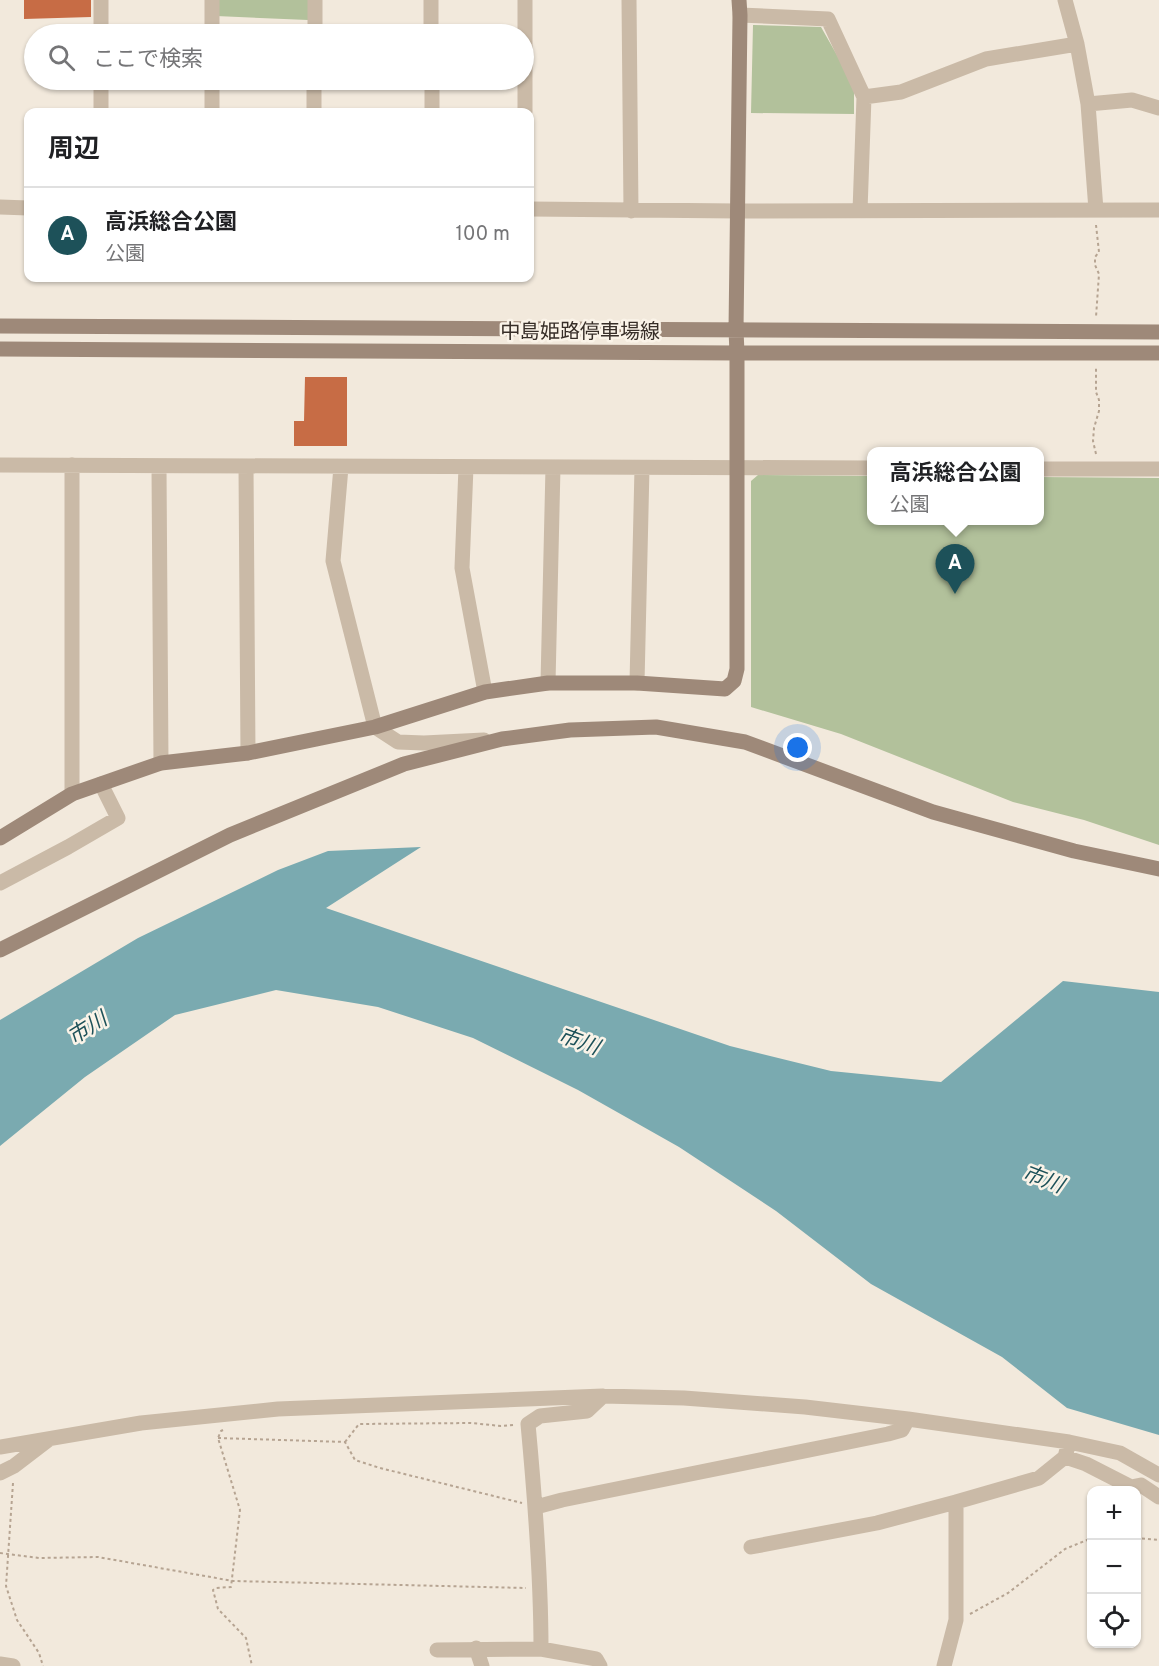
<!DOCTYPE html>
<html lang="ja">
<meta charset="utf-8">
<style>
body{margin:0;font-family:Overpass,"Noto Sans JP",sans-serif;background:#f6f6f6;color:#202124}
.controls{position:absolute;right:18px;bottom:18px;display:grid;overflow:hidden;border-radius:12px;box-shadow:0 2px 4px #0004}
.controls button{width:54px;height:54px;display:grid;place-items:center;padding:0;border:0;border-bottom:2px solid #e0e0e0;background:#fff;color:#202124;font:30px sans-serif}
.you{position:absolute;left:798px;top:748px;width:21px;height:21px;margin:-15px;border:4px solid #fff;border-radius:50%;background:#1a73e8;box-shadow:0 0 0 9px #1a73e833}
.badge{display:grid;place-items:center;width:39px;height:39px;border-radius:50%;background:#1d5159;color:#fff;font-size:20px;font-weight:700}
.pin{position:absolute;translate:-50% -50px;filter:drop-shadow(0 2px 3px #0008)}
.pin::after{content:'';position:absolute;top:32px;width:21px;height:18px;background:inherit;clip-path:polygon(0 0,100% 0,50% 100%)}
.popup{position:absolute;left:867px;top:447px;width:177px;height:78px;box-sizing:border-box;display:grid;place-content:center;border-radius:12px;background:#fff;filter:drop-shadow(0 2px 4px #0005);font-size:20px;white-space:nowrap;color:#757577}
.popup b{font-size:22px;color:#202124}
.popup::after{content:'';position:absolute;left:50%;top:100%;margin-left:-12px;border:12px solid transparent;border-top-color:#fff}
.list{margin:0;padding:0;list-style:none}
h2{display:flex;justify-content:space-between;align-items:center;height:78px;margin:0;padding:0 24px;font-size:26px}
h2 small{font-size:20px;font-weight:400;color:#757577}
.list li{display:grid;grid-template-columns:39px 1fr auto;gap:18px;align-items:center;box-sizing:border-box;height:96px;padding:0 24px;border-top:2px solid #e0e0e0}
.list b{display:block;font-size:22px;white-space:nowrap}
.list p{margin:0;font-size:20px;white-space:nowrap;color:#757577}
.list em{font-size:20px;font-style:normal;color:#757577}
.icon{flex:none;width:33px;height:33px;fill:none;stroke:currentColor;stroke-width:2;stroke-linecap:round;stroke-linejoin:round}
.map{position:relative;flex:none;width:1159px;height:1666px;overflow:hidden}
.search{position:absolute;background:#fff;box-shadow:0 2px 4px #0004;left:24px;top:24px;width:510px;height:66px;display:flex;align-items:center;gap:15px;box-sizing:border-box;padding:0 21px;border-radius:33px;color:#757577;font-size:22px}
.panel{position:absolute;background:#fff;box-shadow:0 2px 4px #0004;left:24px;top:108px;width:510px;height:174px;border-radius:12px}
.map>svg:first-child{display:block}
.green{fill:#b2c19b}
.water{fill:#7aaab0}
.building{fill:#c76c45}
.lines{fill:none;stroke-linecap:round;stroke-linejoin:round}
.path{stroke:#b6a492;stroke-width:2;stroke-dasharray:3 3;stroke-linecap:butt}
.street{stroke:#cabaa7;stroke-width:15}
.secondary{stroke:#9e8979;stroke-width:15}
.labels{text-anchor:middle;stroke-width:5;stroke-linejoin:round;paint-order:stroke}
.street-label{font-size:20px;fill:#372e28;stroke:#faf3e8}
.water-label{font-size:21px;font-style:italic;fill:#1d5159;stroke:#faf3e8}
</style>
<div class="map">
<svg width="1159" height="1666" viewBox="0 0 1159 1666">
<rect width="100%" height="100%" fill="#f2e9dc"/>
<path class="green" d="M216,0H308V20L216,16Z
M753,25L821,27L854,85V114L751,113Z
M758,475L871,476V520H1039V477L1159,478V845L1084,820L1013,802L841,734L751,707V481Z"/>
<path class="water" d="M421,847L326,908L730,1046L831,1071L941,1082L1063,981L1159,992V1435L1067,1408L1002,1357L871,1284L776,1211L679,1147L578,1090L473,1038L378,1007L276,990L175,1015L85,1077L0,1146V1020L138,938L278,870L328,851Z"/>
<path class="building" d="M24,0H91V17L24,19Z
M305,377H347V446H294V421H304Z"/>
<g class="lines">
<path class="path" d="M1096,225L1099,252L1095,257V265L1099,274L1096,317
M1096,454L1093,441L1094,428L1099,411V400L1096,392V366
M223,1430L221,1431L218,1438L240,1510L231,1587L216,1588L213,1590L218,1609L246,1638L252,1666
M218,1438L345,1442L355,1460L380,1468L522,1503
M345,1442L359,1424L471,1423L501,1426L513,1425
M13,1483L6,1586L17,1620L39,1653L43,1666
M1136,1538L1159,1540
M0,1553L39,1558L98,1557L233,1581L526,1588
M970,1614L1008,1593L1065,1549L1092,1538"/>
<path class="street" d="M101,0V34
M212,0V34
M431,0V34
M629,0L631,211
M1065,0L1077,44L1088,104L1096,210
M740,15L828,19L864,97L860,211
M315,34V0
M101,80V112
M212,80V112
M432,80V112
M864,97L901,92L986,59L1077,44
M1088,104L1132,100L1159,108
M314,112V80
M525,112V0
M0,207L28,208
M530,209L738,211L1159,210
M0,465L871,468
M72,465V794
M159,467L161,763
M246,467L248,753
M341,467L333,561L375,727L398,742L424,743L484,740
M466,467L462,568L485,692
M1039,469H1159
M548,683L553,467
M637,683L642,468
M0,883L68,847L118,818L101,784
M0,1447L141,1423L278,1409L603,1396L684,1398L805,1407L908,1419L1069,1442L1120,1453L1159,1475
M1065,1457L1086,1464L1131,1487L1141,1485L1159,1497
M0,1473L14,1466L48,1440
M536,1507L562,1500L888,1434L902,1430L908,1419
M751,1547L877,1523L956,1502
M476,1648L482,1666
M437,1650L541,1649
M0,1664L13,1666
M600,1666L596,1659L541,1649C541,1573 535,1499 528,1424L540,1416L587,1411L603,1396
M944,1666L956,1620V1502L1039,1478L1065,1457L1069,1442"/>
<path class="secondary" d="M0,326L1159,332
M0,349L737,353H1159
M0,838L72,794L161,763L248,753L375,727L485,692L548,683H637L725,689L734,681L737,669V353L736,330L740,15L739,0
M0,950L230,835L404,764L502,739L570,730L656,727L745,742L933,812L1074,851L1159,869"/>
</g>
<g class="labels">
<g class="street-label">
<text x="580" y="338">中島姫路停車場線</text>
</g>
<g class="water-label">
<text transform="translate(87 1028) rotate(-32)" y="7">市川</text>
<text transform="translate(579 1041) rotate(20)" y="7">市川</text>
<text transform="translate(1043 1179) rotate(21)" y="7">市川</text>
</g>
</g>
</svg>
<div class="controls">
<button>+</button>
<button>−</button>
<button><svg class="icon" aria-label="locate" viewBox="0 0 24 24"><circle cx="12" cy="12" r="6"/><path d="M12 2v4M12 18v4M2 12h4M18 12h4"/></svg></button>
</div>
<div class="you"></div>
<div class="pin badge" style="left:955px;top:594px">A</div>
<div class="popup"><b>高浜総合公園</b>公園</div>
<div class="search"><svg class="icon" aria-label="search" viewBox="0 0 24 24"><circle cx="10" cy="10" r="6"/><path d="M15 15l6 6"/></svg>ここで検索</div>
<section class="panel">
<h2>周辺<small></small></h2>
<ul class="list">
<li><span class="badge">A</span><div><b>高浜総合公園</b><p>公園</p></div><em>100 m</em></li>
</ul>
</section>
</div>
